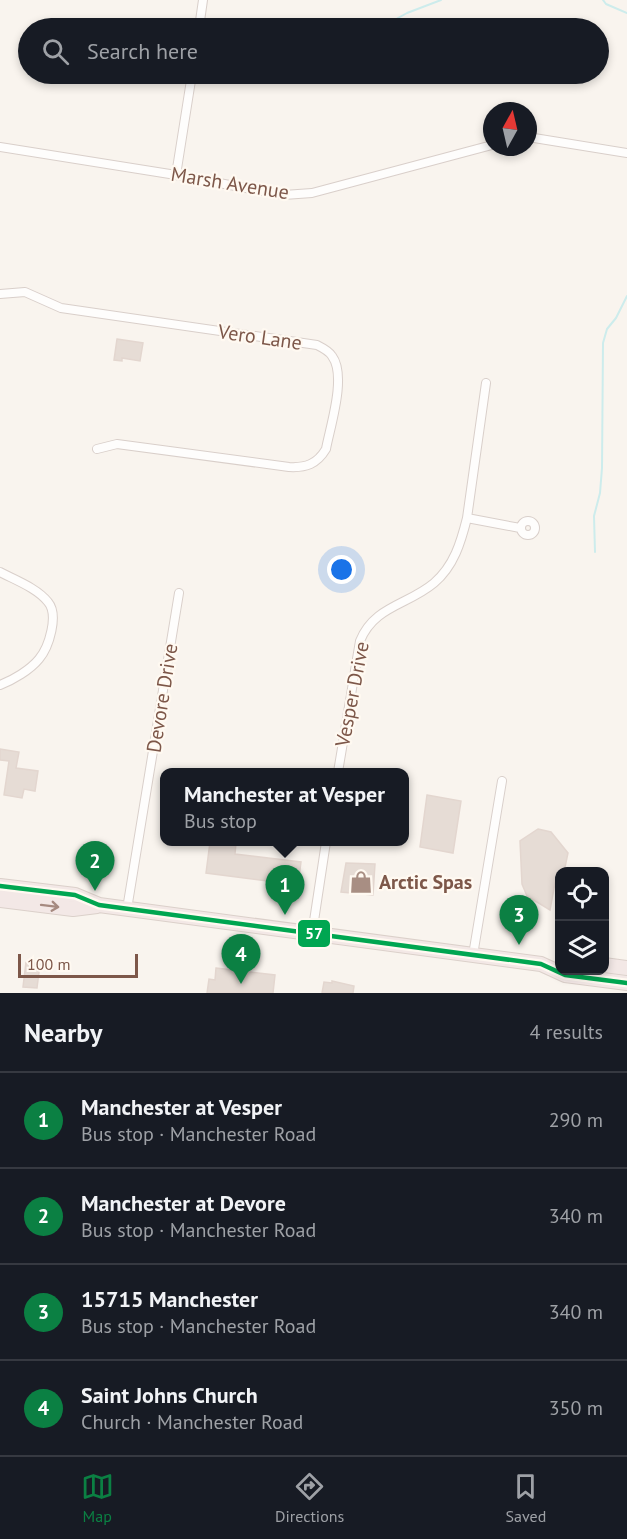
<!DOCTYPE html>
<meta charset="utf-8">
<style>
body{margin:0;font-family:"PT Sans",sans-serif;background:#242831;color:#f1f3f6}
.controls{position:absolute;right:18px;bottom:18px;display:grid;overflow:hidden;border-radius:12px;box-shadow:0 3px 9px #0003}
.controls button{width:54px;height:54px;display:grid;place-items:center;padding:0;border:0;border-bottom:2px solid #363941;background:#171b24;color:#f1f3f6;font:30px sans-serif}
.compass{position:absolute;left:483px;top:102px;width:54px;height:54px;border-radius:50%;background:#171b24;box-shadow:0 3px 9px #0003;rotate:8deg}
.scale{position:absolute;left:18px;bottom:15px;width:120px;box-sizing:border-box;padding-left:6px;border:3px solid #7d5749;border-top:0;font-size:16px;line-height:21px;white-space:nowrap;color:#7d5749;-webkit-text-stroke:4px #fff9f1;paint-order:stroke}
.you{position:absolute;left:342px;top:570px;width:21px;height:21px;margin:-15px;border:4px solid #fff;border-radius:50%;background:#1a73e8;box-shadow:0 0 0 9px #1a73e833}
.badge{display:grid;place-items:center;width:39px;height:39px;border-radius:50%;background:#0b8043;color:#fff;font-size:20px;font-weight:700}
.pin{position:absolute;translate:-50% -50px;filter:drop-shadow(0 2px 3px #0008)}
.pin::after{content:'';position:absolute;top:32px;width:21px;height:18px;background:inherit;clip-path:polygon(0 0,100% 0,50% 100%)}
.popup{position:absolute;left:160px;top:768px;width:249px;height:78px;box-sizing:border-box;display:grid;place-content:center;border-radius:12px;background:#171b24;filter:drop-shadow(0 2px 4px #0005);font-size:20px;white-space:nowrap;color:#9ea1a6}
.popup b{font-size:22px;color:#f1f3f6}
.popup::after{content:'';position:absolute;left:50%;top:100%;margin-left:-12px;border:12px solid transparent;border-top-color:#171b24}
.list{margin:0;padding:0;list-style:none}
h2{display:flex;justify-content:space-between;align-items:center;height:78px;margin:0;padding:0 24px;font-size:26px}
h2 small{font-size:20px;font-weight:400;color:#9ea1a6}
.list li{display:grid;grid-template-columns:39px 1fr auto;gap:18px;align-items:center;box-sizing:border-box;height:96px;padding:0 24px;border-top:2px solid #363941}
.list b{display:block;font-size:22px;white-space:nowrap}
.list p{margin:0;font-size:20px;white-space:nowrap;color:#9ea1a6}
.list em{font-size:20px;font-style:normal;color:#9ea1a6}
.icon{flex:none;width:33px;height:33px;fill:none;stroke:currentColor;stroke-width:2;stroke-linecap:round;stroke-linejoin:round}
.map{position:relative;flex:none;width:627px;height:993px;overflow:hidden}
.search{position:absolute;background:#171b24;box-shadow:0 3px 9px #0003;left:18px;right:18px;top:18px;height:66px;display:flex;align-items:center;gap:15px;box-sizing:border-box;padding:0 21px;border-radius:33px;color:#9ea1a6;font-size:22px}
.sheet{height:462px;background:#171b24}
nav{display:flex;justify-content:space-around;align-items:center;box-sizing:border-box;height:84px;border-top:2px solid #363941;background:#171b24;font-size:16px;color:#9ea1a6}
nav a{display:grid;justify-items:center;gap:3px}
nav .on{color:#0b8043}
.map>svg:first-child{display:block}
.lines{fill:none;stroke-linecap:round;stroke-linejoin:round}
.stream{stroke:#cdecec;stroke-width:2}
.building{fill:#e6dcd5;stroke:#e3d6cf;stroke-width:1.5}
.street-casing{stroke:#d9cfca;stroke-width:10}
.highway-casing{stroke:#dbd0ca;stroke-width:16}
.street{stroke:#fefdfc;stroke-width:8}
.highway{stroke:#f3e8e6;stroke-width:14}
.bus-1-casing{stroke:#fff9f1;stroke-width:9}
.bus-1{stroke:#00a651;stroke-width:4.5}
.oneway{stroke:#a68a80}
.labels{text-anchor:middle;stroke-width:4.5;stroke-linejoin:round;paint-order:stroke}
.street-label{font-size:20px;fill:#7d5749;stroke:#fff9f1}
.poi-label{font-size:20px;font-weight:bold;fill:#7d5749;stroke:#fff9f1;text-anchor:start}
.line-badge{stroke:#fff9f1;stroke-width:2}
.badge-label{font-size:16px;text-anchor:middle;font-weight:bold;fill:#fff}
</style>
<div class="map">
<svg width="627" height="993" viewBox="0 0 627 993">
<rect width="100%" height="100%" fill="#f9f4ee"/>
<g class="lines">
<path class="stream" d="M603,0L606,4L627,13
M380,28L407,13L441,0
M595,552L594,516L600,493L602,468L603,343L607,329L616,318L627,296"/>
</g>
<path class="building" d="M117,339L143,343L140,361L122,358V361L114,360Z
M0,749L19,752L16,768L38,771L35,791L24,789L22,798L4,795L9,761L0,760Z
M427,795L461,801L453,853L420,847Z
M538,829L551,832L568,853L564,872H560V881L555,883L550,910L527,896L522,884L520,841Z
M210,842L236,843L235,854L301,862L298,885L206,873Z
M346,863L375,864L373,895L341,892Z
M26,962L40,964L37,988L23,987Z
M216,968L275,975L273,993H207L209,979L215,980Z
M332,981L354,986L353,993H322L324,982L332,983Z"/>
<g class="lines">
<g class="street-casing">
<path id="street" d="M199,28L203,0
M528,137L627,153
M0,147L176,175L284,195L312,193L492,145
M176,175L192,74
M0,294L25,292L61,308L317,345C323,348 329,351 332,356C347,376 330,427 326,449C317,464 306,468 289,467L117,444L97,449
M467,518L520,528
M521 528a7 7 0 1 1 14 0a7 7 0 1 1-14 0Z
M0,572C15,580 37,588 48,602C59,615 49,647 39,659C30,670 13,680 0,685
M338,772L360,641C374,606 408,605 434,583C454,566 461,542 467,518L486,383
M127,909L179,593
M312,934L326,842
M473,955L502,781"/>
</g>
<g class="highway-casing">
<path id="highway" d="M0,886L75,895L99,905L541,964L565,975L627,983
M0,900L73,909L97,906
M604,965L627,968"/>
</g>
<use href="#street" class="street"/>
<use href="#highway" class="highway"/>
<g class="bus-1-casing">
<path id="bus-1" d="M0,886L75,895L99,905L541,964L565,975L627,983"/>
</g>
<use href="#bus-1" class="bus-1"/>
</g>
<defs><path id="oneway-shaft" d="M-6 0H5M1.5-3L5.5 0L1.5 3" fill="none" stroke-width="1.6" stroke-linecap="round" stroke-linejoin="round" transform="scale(1.5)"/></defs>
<use class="oneway" href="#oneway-shaft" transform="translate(50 906) rotate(7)"/>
<defs>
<g id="shop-bare" transform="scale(1.8)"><path d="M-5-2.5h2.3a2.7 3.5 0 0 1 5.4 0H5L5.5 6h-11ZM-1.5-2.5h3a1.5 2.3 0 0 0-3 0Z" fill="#a88e83" stroke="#fff9f1" stroke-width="2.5" paint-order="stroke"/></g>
</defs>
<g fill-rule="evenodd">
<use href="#shop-bare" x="361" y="882"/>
</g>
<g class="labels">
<g class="street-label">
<text transform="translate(230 183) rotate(9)" y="7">Marsh Avenue</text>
<text transform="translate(260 337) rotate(8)" y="7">Vero Lane</text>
<text transform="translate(352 694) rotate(-79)" y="7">Vesper Drive</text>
<text transform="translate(162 698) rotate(-81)" y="7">Devore Drive</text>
</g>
<g class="poi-label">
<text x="379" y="889">Arctic Spas</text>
</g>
</g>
<rect class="line-badge" x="297" y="919" width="34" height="29" rx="6" fill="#00a651"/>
<g class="badge-label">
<text x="314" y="939">57</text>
</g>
</svg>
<div class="controls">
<button><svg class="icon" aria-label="locate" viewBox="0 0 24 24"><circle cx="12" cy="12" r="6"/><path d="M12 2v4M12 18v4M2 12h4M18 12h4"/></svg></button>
<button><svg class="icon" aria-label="layers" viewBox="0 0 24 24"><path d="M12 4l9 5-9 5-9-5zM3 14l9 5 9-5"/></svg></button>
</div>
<svg class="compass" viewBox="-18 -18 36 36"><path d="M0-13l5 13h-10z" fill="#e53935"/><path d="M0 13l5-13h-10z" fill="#9ea1a6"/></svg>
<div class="scale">100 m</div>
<div class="you"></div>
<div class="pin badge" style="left:285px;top:915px">1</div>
<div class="popup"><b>Manchester at Vesper</b>Bus stop</div>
<div class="pin badge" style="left:95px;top:891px">2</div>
<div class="pin badge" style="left:519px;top:945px">3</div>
<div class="pin badge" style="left:241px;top:984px">4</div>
<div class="search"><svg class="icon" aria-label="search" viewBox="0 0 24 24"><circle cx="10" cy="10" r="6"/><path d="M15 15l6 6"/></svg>Search here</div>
</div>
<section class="sheet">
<h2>Nearby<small>4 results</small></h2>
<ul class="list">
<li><span class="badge">1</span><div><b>Manchester at Vesper</b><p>Bus stop · Manchester Road</p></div><em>290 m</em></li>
<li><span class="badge">2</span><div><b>Manchester at Devore</b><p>Bus stop · Manchester Road</p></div><em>340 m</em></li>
<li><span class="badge">3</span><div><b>15715 Manchester</b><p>Bus stop · Manchester Road</p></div><em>340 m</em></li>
<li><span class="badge">4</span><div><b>Saint Johns Church</b><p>Church · Manchester Road</p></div><em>350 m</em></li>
</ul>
</section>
<nav>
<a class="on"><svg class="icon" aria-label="map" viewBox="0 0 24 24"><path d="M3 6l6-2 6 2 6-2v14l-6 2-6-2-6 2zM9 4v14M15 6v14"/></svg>Map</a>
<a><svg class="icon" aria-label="directions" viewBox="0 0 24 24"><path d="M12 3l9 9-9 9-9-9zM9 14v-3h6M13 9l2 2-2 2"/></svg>Directions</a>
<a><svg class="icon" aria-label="saved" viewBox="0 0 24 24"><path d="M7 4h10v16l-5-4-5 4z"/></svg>Saved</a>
</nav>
